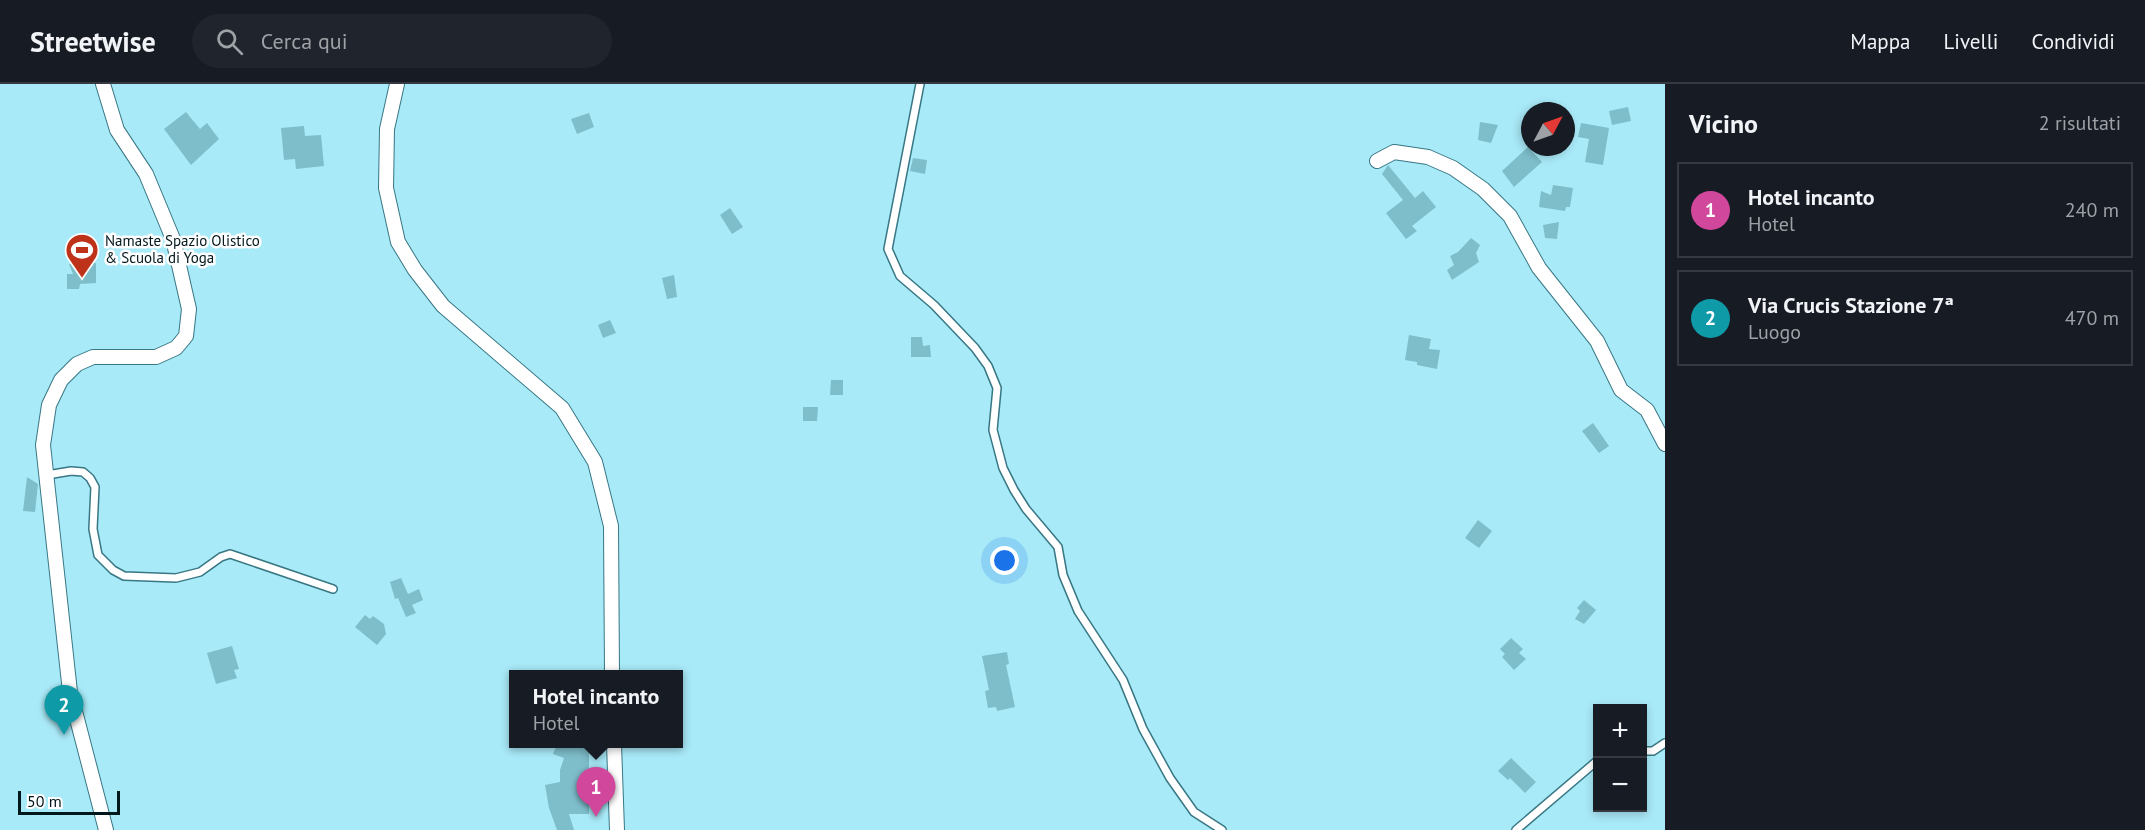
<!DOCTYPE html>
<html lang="it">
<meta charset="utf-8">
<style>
body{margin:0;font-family:"PT Sans",sans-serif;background:#20242c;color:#f1f3f6}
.controls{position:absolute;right:18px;bottom:18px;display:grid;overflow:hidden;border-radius:0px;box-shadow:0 3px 9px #0003}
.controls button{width:54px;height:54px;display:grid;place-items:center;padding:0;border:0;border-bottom:2px solid #363941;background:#171b24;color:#f1f3f6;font:30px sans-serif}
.compass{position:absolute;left:1521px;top:18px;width:54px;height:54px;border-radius:50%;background:#171b24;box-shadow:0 3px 9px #0003;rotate:49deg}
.scale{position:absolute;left:18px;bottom:15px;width:102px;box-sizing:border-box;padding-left:6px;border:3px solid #00171c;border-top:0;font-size:16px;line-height:21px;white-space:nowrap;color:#00171c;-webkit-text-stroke:4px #fefefe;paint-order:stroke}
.you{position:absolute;left:1005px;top:477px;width:21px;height:21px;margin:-15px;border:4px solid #fff;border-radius:50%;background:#1a73e8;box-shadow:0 0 0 9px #1a73e833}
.badge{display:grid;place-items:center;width:39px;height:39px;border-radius:50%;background:#be3219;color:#fff;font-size:20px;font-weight:700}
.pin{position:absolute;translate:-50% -50px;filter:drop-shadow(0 2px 3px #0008)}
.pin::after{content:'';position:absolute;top:32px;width:21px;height:18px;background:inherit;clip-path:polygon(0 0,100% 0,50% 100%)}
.popup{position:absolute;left:509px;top:586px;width:174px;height:78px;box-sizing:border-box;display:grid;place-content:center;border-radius:0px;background:#171b24;filter:drop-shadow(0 2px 4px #0005);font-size:20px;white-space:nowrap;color:#9ea1a6}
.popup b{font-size:22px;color:#f1f3f6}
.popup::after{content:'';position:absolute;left:50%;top:100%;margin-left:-12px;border:12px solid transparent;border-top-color:#171b24}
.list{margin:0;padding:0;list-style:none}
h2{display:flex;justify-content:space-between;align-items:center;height:78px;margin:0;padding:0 24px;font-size:26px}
h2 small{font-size:20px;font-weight:400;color:#9ea1a6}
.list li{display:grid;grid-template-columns:39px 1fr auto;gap:18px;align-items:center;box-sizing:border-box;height:96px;margin:0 12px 12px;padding:0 12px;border:2px solid #363941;border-radius:0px}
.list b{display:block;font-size:22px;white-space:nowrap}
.list p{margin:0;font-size:20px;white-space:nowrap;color:#9ea1a6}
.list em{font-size:20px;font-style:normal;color:#9ea1a6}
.icon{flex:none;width:33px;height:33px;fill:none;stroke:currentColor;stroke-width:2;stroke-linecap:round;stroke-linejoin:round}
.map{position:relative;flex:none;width:1665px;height:746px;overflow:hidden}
header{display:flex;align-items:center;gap:36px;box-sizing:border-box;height:84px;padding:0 30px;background:#171b24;border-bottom:2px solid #363941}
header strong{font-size:28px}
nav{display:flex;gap:33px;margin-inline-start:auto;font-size:21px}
.search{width:420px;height:54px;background:#20242c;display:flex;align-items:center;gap:15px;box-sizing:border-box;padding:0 21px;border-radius:33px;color:#9ea1a6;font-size:22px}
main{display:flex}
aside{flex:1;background:#171b24}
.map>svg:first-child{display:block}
.building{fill:#7ebecb}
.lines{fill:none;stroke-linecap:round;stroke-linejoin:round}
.lane-casing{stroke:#387784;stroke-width:10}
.street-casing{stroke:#387784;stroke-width:16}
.lane{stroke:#fff;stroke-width:7}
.street{stroke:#fff;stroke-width:14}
.labels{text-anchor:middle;stroke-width:5;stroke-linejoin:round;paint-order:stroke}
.poi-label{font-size:15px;fill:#00171c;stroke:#fefefe;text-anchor:start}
</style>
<header>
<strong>Streetwise</strong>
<div class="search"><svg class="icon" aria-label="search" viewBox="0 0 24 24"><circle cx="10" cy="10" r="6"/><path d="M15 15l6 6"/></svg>Cerca qui</div>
<nav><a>Mappa</a><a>Livelli</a><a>Condividi</a></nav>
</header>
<main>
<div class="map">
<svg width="1665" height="746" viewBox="0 0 1665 746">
<rect width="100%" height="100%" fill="#a9eaf8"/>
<path class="building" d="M1628,23L1631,37L1612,41L1609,27Z
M186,28L200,45L207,39L219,55L191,81L164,45Z
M589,29L594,43L577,50L571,35Z
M1480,38L1498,41L1491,59L1478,56Z
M1581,39L1609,44L1603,81L1585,78L1589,55L1578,53Z
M304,42L305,52L321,51L324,82L296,85L295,75L284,76L281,44Z
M1528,63L1542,78L1514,103L1502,87Z
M913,74L927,76L925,90L910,87Z
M1388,81L1415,114L1423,107L1436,123L1412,142L1417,147L1406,155L1386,129L1403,116L1382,90Z
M1553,101L1573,104L1570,123H1566L1565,127L1539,123L1541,107L1551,111Z
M730,124L743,143L732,150L720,131Z
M1559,138L1557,155L1545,154L1543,141Z
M1471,154L1480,161L1476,169L1479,178L1452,196L1447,186L1454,181L1450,172L1458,168Z
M96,179V199L80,200L79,205H67V190H73L69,180Z
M674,191L677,213L667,215L662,194Z
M610,236L616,249L603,254L598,241Z
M1409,251L1431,255L1429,265L1440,266L1437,285L1417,281V278L1405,276Z
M911,253H922L923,262L930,261L931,273H911Z
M831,296H843V311H830Z
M803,323H818L817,337H803Z
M1593,339L1609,362L1599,369L1582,347Z
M27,393L38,400L35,428L23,427Z
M1478,436L1492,447L1479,464L1465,454Z
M401,494L408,510L419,505L423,516L412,521L416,529L406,533L398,514L395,515L390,498Z
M1584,516L1596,526L1584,540L1575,535L1580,527L1577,524Z
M365,531L370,535L373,532L384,540L386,550L377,561L355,543Z
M1511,554L1523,565L1519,569L1526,575L1514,586L1502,573L1505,570L1500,565Z
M232,562L239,585L234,586L237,594L216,600L207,569Z
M1007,568L1009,580L1006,581L1015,623L997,627L996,623L988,624L985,607L989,606L982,572Z
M557,660H589V730H569L574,746H557L549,724L545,701L560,698V686L564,674L553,670Z
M1511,674L1536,698L1525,709L1510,694L1508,696L1498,687Z"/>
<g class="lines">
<g class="lane-casing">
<path id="lane" d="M920,0L888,165L900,192L934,221L975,264L988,282L997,304L993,346L1003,384L1014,406L1026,425L1058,463L1063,491L1078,527L1123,596L1143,645L1170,694L1194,728L1222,746
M47,391L71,387L83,388L90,394L95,403L93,445L98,471L113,486L124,492L176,494L200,488L221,473L230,470L333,505
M1642,667H1653L1665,659
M1516,746L1598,676"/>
</g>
<g class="street-casing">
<path id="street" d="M103,0L117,46L146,90L173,155L189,225L186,252L176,264L156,273H93L77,280L61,296L49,321L43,361L70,608L106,746
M397,0L387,45L386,104L398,158L415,186L443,222L562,324L595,378L611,442L612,590
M1377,77L1394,68L1428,73L1453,84L1483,105L1510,132L1539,184L1597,257L1621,306L1647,326L1665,360
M614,660L617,746"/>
</g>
<use href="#lane" class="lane"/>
<use href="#street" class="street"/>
</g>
<defs>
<g id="stadium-pin" transform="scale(1.725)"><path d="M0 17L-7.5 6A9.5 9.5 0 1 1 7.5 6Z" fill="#be3219" stroke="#fefefe"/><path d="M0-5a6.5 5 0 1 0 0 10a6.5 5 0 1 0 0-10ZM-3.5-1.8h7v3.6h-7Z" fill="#fff"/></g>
</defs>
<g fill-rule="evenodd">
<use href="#stadium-pin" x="82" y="166"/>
</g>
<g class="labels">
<g class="poi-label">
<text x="105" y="162">Namaste Spazio Olistico<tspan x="105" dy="17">&amp; Scuola di Yoga</tspan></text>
</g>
</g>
</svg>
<div class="controls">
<button>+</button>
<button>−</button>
</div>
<svg class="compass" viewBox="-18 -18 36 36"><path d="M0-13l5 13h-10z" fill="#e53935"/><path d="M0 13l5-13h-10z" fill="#9ea1a6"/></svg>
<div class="scale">50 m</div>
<div class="you"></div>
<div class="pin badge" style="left:596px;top:733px;background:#d1479c">1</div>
<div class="popup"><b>Hotel incanto</b>Hotel</div>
<div class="pin badge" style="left:64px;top:651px;background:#0f9aa8">2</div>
</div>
<aside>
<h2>Vicino<small>2 risultati</small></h2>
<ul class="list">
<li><span class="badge" style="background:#d1479c">1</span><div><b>Hotel incanto</b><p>Hotel</p></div><em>240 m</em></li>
<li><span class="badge" style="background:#0f9aa8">2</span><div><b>Via Crucis Stazione 7ª</b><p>Luogo</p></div><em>470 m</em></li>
</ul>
</aside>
</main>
